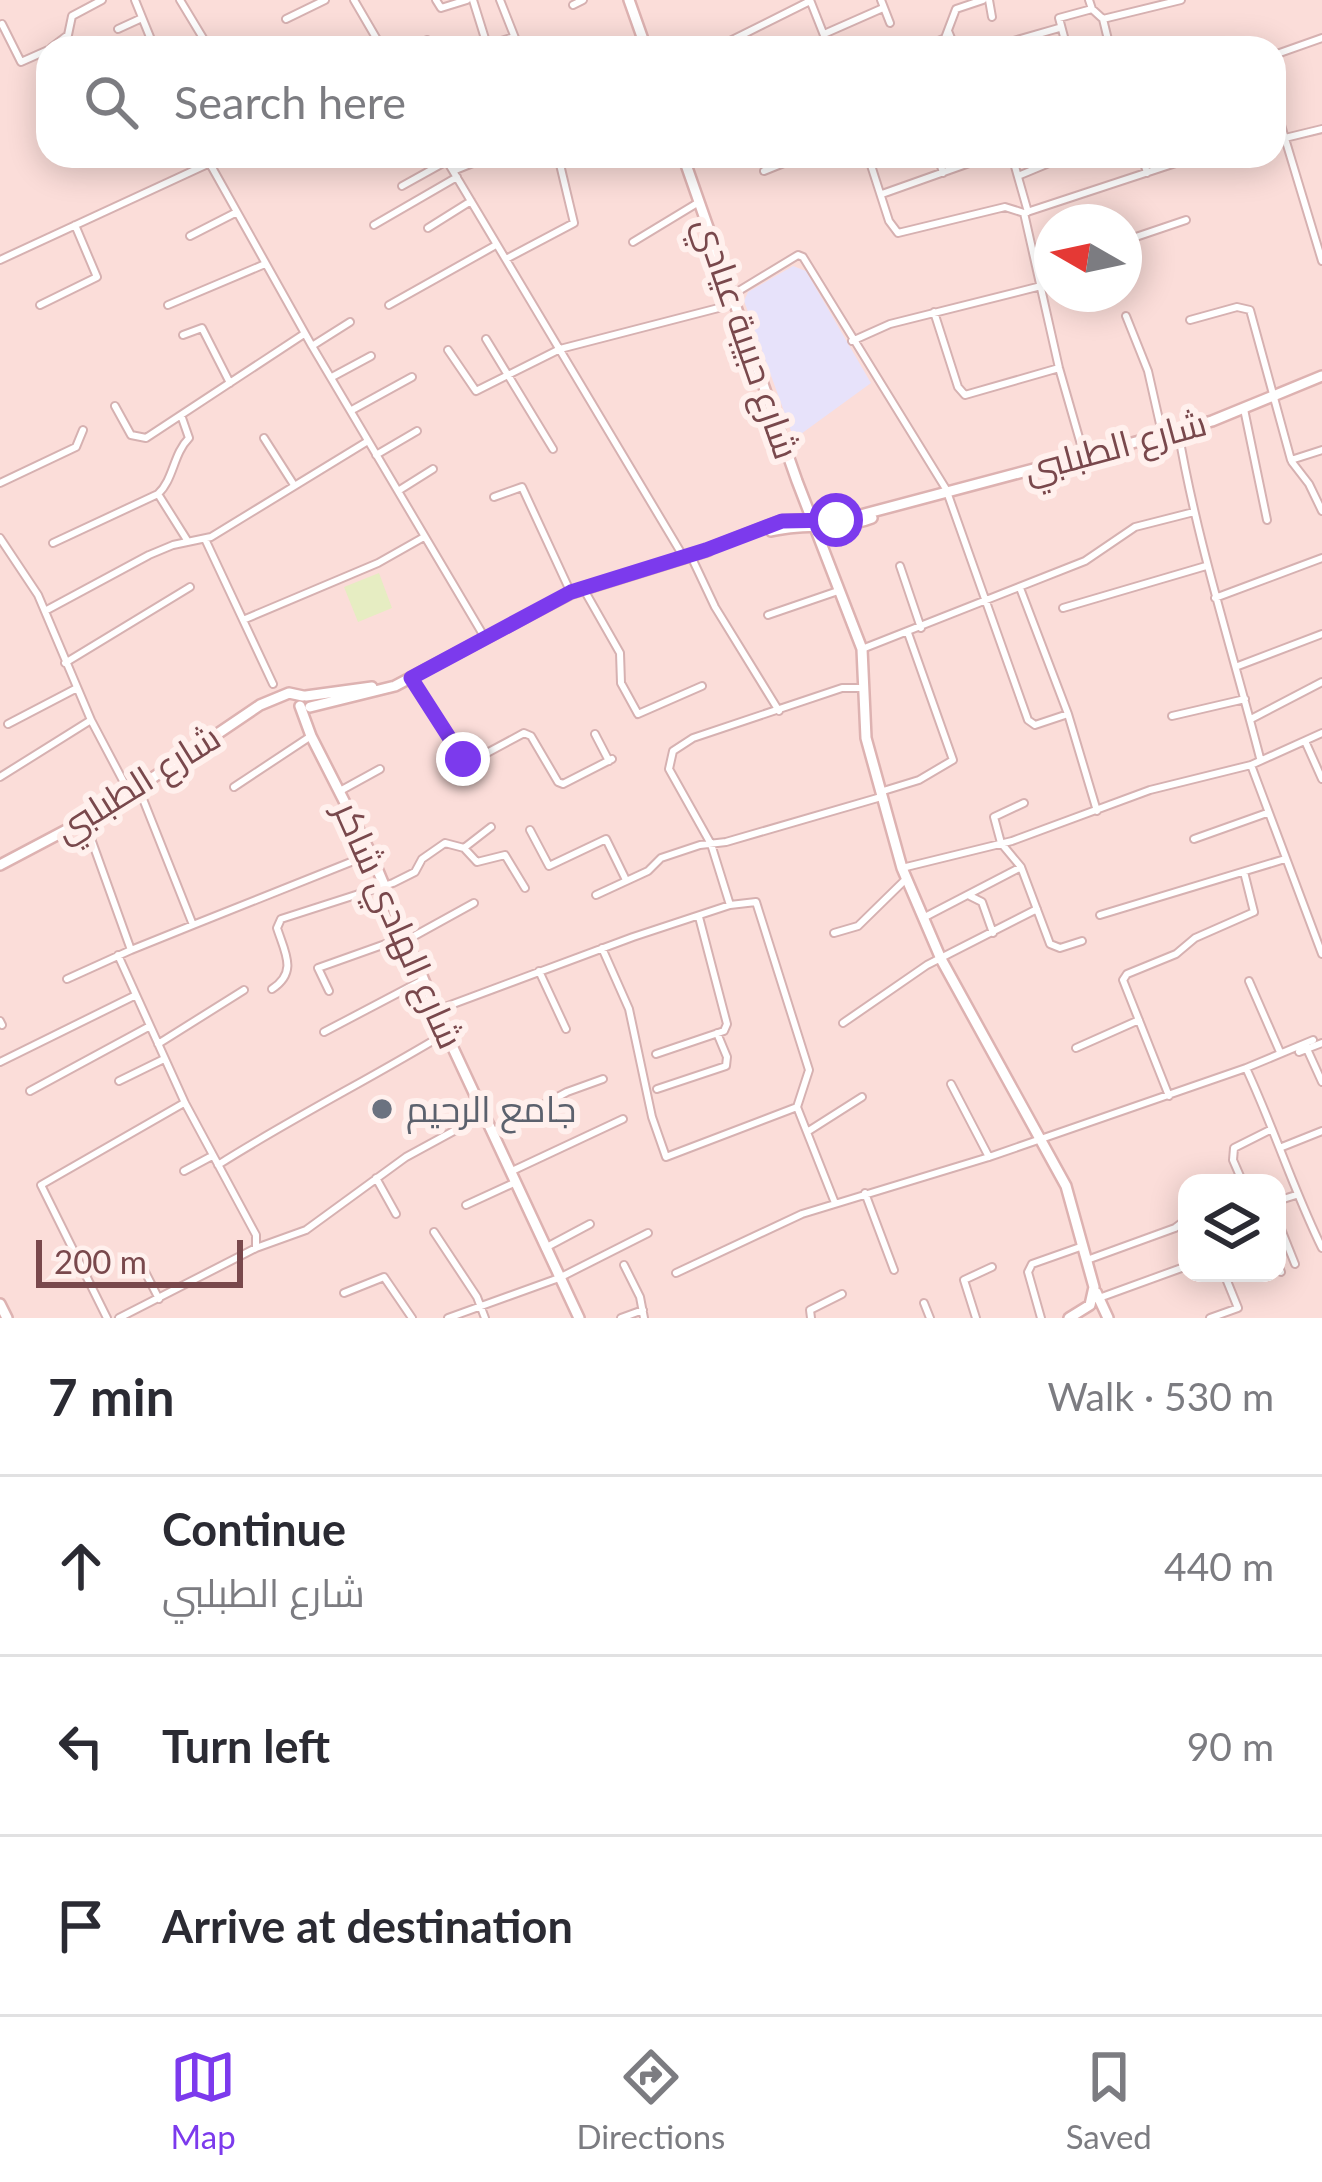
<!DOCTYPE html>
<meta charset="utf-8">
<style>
body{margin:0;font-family:Lato,Cairo,sans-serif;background:#f2f2f3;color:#2b2b33}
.controls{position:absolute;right:36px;bottom:36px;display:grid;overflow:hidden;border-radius:24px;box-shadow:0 6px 30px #0003}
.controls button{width:108px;height:108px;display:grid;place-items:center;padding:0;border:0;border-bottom:3px solid #e1e1e2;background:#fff;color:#2b2b33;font:60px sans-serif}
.compass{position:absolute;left:1034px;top:204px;width:108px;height:108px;border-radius:50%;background:#fff;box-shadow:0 6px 30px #0003;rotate:279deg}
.scale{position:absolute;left:36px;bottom:30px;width:207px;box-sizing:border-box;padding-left:12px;border:6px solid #79484c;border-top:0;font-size:33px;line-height:42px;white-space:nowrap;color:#79484c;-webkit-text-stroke:9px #fff0ed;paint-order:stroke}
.stop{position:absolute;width:36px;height:36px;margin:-27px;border:9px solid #7c3aed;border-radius:50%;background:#fff}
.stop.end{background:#7c3aed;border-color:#fff;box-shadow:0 3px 12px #0008}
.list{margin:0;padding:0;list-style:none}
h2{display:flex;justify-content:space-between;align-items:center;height:156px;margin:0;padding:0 48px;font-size:51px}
h2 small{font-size:39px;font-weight:400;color:#7c7c81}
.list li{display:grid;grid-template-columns:78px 1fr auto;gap:36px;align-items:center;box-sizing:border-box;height:180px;padding:0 48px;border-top:3px solid #e1e1e2}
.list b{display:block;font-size:45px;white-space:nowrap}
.list p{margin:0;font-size:39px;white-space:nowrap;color:#7c7c81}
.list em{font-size:39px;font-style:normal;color:#7c7c81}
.icon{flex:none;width:66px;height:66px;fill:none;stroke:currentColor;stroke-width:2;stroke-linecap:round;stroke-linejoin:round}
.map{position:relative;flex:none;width:1322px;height:1318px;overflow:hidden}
.search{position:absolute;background:#fff;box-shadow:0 6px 30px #0003;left:36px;right:36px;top:36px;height:132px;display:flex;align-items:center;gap:30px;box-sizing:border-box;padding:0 42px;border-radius:36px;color:#7c7c81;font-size:45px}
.sheet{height:696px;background:#fff}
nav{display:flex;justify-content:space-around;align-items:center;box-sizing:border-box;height:168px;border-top:3px solid #e1e1e2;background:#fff;font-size:33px;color:#7c7c81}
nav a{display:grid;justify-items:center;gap:6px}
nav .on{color:#7c3aed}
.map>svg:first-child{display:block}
.residential{fill:#fbddd9;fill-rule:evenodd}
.education{fill:#e7e2fa}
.green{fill:#e6edc2}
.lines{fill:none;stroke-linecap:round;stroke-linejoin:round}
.street-casing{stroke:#d6b1b1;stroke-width:10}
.secondary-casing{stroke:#ddb2b1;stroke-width:14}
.street{stroke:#fff;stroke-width:6}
.secondary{stroke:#fff;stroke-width:9}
.route{stroke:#7c3aed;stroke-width:15}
.worship-dot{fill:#6b7280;stroke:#fff0ed;stroke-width:4.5}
.labels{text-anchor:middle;stroke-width:12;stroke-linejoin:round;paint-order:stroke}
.street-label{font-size:36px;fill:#79484c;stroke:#fff0ed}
.worship-label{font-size:36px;fill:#5b616d;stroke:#fff0ed;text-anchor:start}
</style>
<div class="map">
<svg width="1322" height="1318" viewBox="0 0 1322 1318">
<rect width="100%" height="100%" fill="#feeae5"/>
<path class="residential" d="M0,0H1322V1318H0ZM48,48H1274V156H48ZM1052,222H1124V294H1052ZM1187,1183H1277V1273H1187Z"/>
<path class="education" d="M793,266L806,271L871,383L794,439L744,301L748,292Z"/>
<path class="green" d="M379,573L392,608L358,622L344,587Z"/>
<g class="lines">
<g class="street-casing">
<path id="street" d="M135,0L150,37
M180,0L209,48
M354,0L382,48
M436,0L441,8L467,0
M473,0L487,45
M500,0L519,48
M810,0L829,48
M881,0L890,23
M989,0L992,17
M1089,0L1092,9L1103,19L1110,48
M573,5L583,0
M286,19L325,0
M1103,19L1181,0
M2,24L21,62L48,50
M118,29L142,18
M948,31L955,48
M824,34L883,8
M1010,42L1059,28
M51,48L68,35L72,16L102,0
M409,48L427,40
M479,48L514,37
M716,48L810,1
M922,48L945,38L956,9L983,0
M1067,48L1059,18L1092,9
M1274,55L1322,38
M1274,102L1322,261
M1285,138L1322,129
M444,156L683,556
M868,156L889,221L898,233L1005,207L1024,213L1059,368L1084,455
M938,156L943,173
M1012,156L1028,212
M1142,156L1147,173
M61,158L66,156
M209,162L312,346L485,638
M344,162L354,156
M453,171L490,156
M764,171L801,156
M1018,176L1066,156
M402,186L447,161
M882,194L989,156
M1024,213L1197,156
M374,225L457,177
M428,228L471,201
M190,236L235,213
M1124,241L1186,220
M633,242L699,202
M506,259L574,223L558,156
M0,260L225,156
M1037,268L1052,264
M732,295L798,255L803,257L946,489L1028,720L1035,725L1068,714
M40,305L97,277L75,225
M168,305L265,264
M389,305L496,245
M934,312L958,387L965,395L1059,368
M1126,316L1148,371L1162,433
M1190,320L1237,307L1250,310L1291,460L1322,450
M183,335L202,328L230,383
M486,339L553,449
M852,341L890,324L1041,286
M312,346L350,322
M448,350L476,391L560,349L734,304
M332,377L371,356
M115,406L131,435L146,438L304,334
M1244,409L1267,520
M352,410L412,377
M181,415L189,438C173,454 174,479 158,494L187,540
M1178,430C1197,542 1232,649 1260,758
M264,438L294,485
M376,455L417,431
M1292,462L1309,484L1322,511
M0,483L76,447L83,430
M398,491L433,469
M494,497L522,487L571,593
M0,538L38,595L91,720L130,794
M205,539L243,620L378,563L424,537
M53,543L158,494
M690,554L715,607L779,711
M900,566L921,628
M583,588L620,653L621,683L638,714L702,686
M1020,588L1068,714L1097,811
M1215,598L1322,558
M1063,608L1206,566
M45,611L149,555L173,545L211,537L368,441
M768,615L838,591
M243,620L273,684
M862,649L1085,561L1135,527L1194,512
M65,663L190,587
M1238,666L1322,634
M411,678L463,759L472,761L524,733L531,736L558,782L563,784L612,759
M1172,716L1245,699
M1251,719L1322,682
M8,724L77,688
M595,734L609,761
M1305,741L1322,779
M1251,765L1322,954
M0,777L91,720
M234,787L311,736
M139,789L193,925L371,854
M340,791L380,769
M880,792L919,780L953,760L908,633
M1024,803L994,817L1001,843L1021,867L1050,944L1060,948L1082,941
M530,830L549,866L606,839L626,880
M1194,839L1267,813
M464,848L491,827
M902,868L1012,841L1150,790L1251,765L1322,733
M596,895L648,871L661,858L700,845L726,842L881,797
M970,896L982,902L993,933
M730,905L711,844L669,769L673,751L693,738L842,688H862
M1100,915L1285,859
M923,918L1021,867
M834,933L858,926L906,879
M407,940L474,903
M602,948L629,1009L652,1117L666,1157L797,1107
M131,950L193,925
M118,955L185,1103L256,1235V1248
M539,971L566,1029
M67,979L131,950L85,822
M1249,981L1280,1052
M272,989C298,972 285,953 277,928L281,919L393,883L415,872L422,859L445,843L464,848L477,862L505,855L525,888
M329,991L318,968L405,937
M437,1010L633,937L730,905L756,902L809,1070L797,1107L835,1203
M0,1021L2,1025
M843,1023L927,965L1037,909
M324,1032L423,980
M158,1044L244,990
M1076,1048L1139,1020
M1307,1049L1322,1082
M1299,1052L1322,1043
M656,1054L724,1031L727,1024L699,917
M0,1062L136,995
M1246,1068L1313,1040
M119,1081L164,1059
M951,1084L989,1157
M657,1089L726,1066L727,1057L717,1033
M30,1091L150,1026
M1169,1096L1123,980L1127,974L1176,954L1195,938L1254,912L1244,872
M494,1131L567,1092L603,1079
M807,1132L862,1097
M1282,1147L1322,1131
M218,1165C292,1118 370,1079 446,1033
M184,1171L212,1156
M512,1171L623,1119
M376,1178L396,1214
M1243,1183L1233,1160L1234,1148L1272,1129
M865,1193L894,1270
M1277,1201L1296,1195
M466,1205L516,1182
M1277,1219L1295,1264
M434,1232L477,1297L485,1318
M545,1248L590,1224
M1087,1260L1175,1228L1187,1219
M1277,1262L1281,1272
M624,1265L640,1297L644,1318
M142,1266L159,1299
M676,1273L802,1214L989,1157L1246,1068C1274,1128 1293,1189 1322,1248
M344,1293L384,1277L412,1318
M1099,1298L1187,1266
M924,1303L930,1318
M107,1318L41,1185L184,1103
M119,1318L256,1248L306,1230L406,1157L485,1114
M448,1318L559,1278L648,1233
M621,1318L643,1310
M811,1318L810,1310L842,1294
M976,1318L964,1280L992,1267
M1041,1318L1028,1272L1032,1264L1083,1246
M1210,1318L1238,1308L1225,1276"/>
</g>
<g class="secondary-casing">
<path id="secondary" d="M629,0L646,48
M683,156L797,481L862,649L866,738L902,868L941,959L1066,1186L1094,1287L1090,1305L1069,1318
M771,531C805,522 838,531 872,518
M706,550L781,521L853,517L1162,435L1212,421L1322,376
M306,696L372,687
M300,706L311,736L371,854L446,1033L579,1318
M310,707L395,686L571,593L709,550
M0,865L108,808L260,705L289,693L303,696
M1096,1292L1108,1318
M0,1304L7,1318"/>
</g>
<use href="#street" class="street"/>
<use href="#secondary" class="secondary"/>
</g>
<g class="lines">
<path class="route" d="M463,759L411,678L571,592L706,550L782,521L836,520"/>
</g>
<circle class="worship-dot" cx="382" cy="1109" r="12"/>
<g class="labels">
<g class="street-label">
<text transform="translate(747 338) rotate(71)" y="13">شارع حبيبة عيادي</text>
<text transform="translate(1115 446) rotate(-15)" y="13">شارع الطبلبي</text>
<text transform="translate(137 783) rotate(-32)" y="13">شارع الطبلبي</text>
<text transform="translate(399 925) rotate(66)" y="13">شارع الهادي شاكر</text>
</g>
<g class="worship-label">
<text x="406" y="1122">جامع الرحيم</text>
</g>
</g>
</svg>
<div class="controls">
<button><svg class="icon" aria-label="layers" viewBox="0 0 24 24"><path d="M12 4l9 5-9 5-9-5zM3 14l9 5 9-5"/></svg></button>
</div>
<svg class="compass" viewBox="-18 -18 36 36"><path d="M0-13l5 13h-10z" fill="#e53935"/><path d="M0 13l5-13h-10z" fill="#7c7c81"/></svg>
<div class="scale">200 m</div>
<div class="stop" style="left:836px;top:520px"></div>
<div class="stop end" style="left:463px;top:759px"></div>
<div class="search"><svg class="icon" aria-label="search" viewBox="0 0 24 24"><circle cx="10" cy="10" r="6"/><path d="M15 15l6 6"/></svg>Search here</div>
</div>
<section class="sheet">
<h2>7 min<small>Walk · 530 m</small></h2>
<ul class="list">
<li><svg class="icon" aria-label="ahead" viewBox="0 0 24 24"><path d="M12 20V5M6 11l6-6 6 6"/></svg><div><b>Continue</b><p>شارع الطبلبي</p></div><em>440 m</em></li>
<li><svg class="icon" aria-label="left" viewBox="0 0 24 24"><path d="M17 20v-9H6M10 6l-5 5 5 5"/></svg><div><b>Turn left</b></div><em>90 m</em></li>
<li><svg class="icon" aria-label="arrive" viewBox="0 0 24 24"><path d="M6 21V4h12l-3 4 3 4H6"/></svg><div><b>Arrive at destination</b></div></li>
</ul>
</section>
<nav>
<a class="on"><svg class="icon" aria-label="map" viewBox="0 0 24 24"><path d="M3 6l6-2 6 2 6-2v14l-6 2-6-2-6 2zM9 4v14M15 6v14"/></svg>Map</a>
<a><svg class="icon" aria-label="directions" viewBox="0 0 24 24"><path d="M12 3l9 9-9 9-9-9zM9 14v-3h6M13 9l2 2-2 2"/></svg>Directions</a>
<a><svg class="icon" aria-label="saved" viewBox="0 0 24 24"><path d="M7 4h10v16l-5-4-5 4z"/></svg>Saved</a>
</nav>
